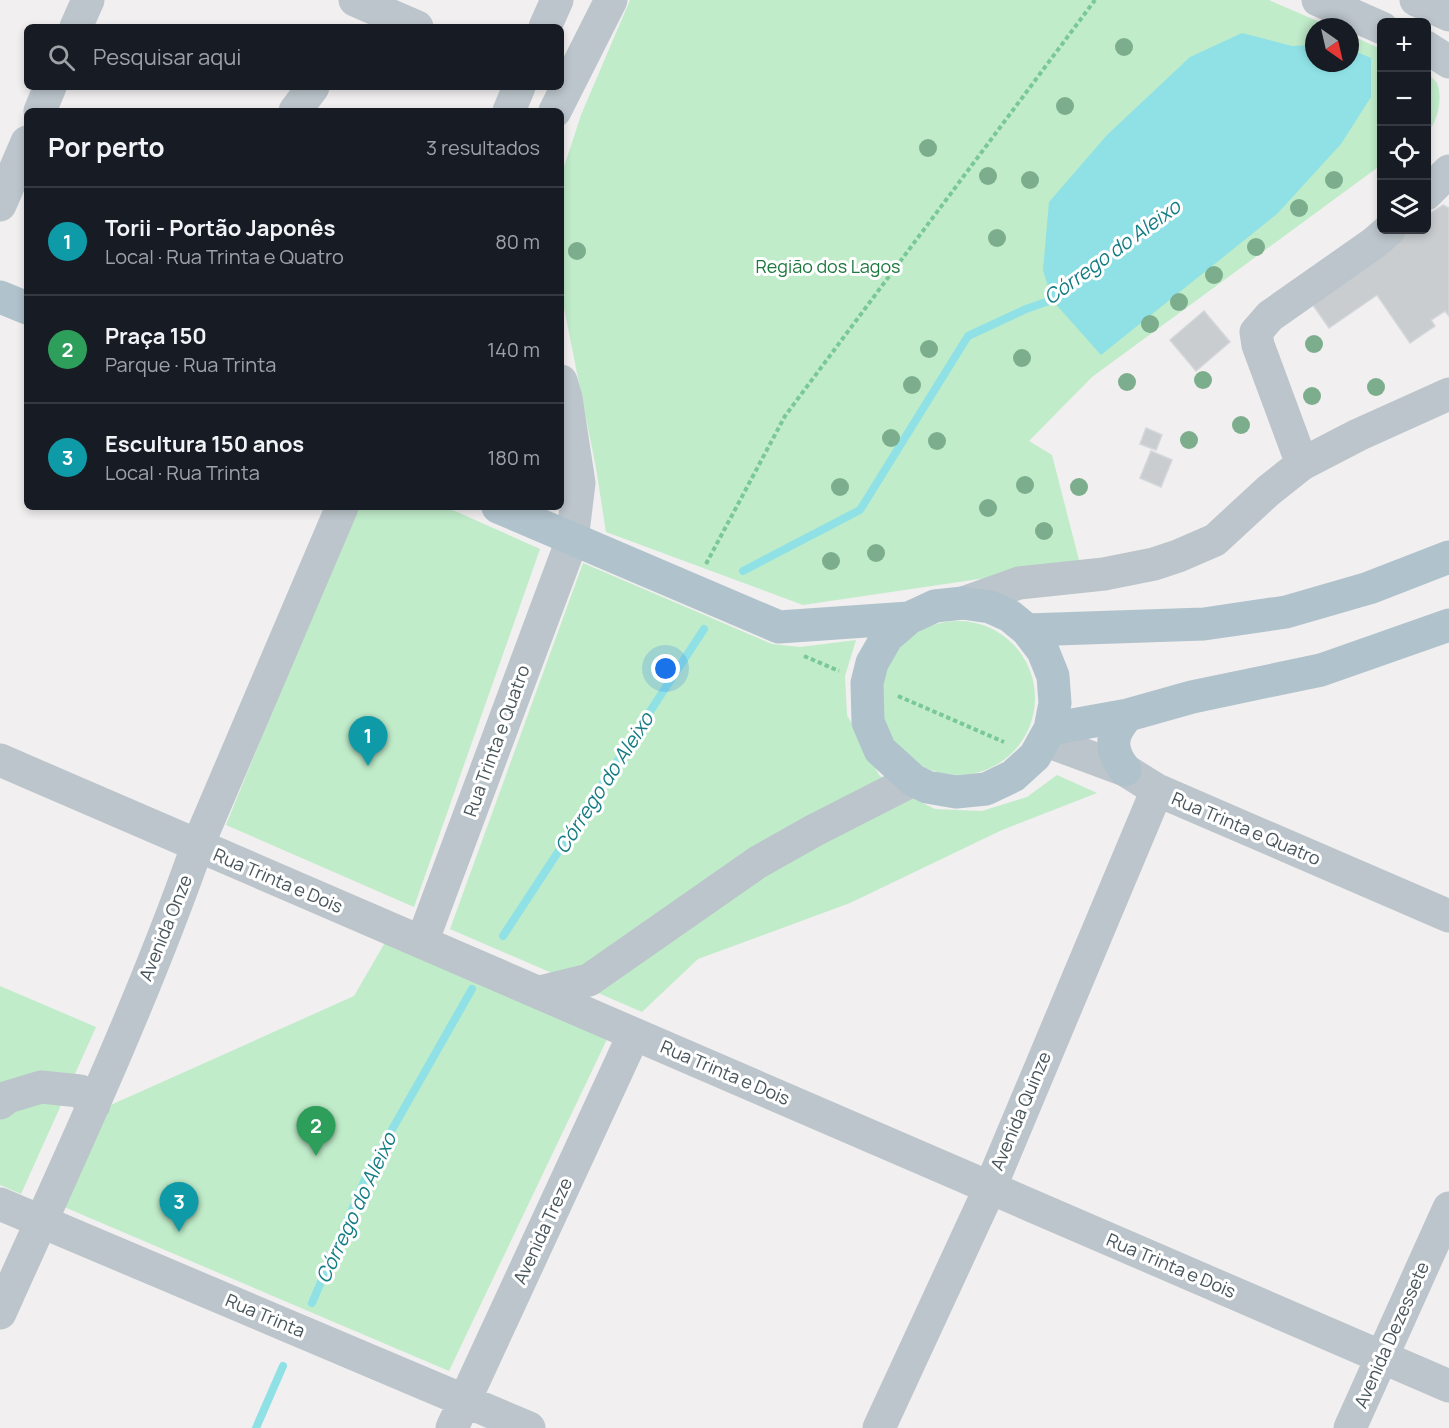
<!DOCTYPE html>
<html lang="pt">
<meta charset="utf-8">
<style>
body{margin:0;font-family:Manrope,sans-serif;background:#242831;color:#f1f3f6}
.controls{position:absolute;right:18px;top:18px;display:grid;overflow:hidden;border-radius:9px;box-shadow:0 3px 9px #0003}
.controls button{width:54px;height:54px;display:grid;place-items:center;padding:0;border:0;border-bottom:2px solid #363941;background:#171b24;color:#f1f3f6;font:30px sans-serif}
.compass{position:absolute;left:1305px;top:18px;width:54px;height:54px;border-radius:50%;background:#171b24;box-shadow:0 3px 9px #0003;rotate:146deg}
.you{position:absolute;left:666px;top:669px;width:21px;height:21px;margin:-15px;border:4px solid #fff;border-radius:50%;background:#1a73e8;box-shadow:0 0 0 9px #1a73e833}
.badge{display:grid;place-items:center;width:39px;height:39px;border-radius:50%;background:#248cd6;color:#fff;font-size:20px;font-weight:700}
.pin{position:absolute;translate:-50% -50px;filter:drop-shadow(0 2px 3px #0008)}
.pin::after{content:'';position:absolute;top:32px;width:21px;height:18px;background:inherit;clip-path:polygon(0 0,100% 0,50% 100%)}
.list{margin:0;padding:0;list-style:none}
h2{display:flex;justify-content:space-between;align-items:center;height:78px;margin:0;padding:0 24px;font-size:26px}
h2 small{font-size:20px;font-weight:400;color:#9ea1a6}
.list li{display:grid;grid-template-columns:39px 1fr auto;gap:18px;align-items:center;box-sizing:border-box;height:108px;padding:0 24px;border-top:2px solid #363941}
.list b{display:block;font-size:22px;white-space:nowrap}
.list p{margin:0;font-size:20px;white-space:nowrap;color:#9ea1a6}
.list em{font-size:20px;font-style:normal;color:#9ea1a6}
.icon{flex:none;width:33px;height:33px;fill:none;stroke:currentColor;stroke-width:2;stroke-linecap:round;stroke-linejoin:round}
.map{position:relative;flex:none;width:1449px;height:1428px;overflow:hidden}
.search{position:absolute;background:#171b24;box-shadow:0 3px 9px #0003;left:24px;top:24px;width:540px;height:66px;display:flex;align-items:center;gap:15px;box-sizing:border-box;padding:0 21px;border-radius:9px;color:#9ea1a6;font-size:22px}
.panel{position:absolute;background:#171b24;box-shadow:0 3px 9px #0003;left:24px;top:108px;width:540px;height:402px;border-radius:9px}
.map>svg:first-child{display:block}
.green{fill:#c0ecca}
.water{fill:#8fe1e6}
.lines{fill:none;stroke-linecap:round;stroke-linejoin:round}
.stream{stroke:#8fe1e6;stroke-width:8}
.building{fill:#c9cdd0;stroke:#d3d6da;stroke-width:1.5}
.path{stroke:#7ac896;stroke-width:4;stroke-dasharray:4.5 3;stroke-linecap:butt}
.minor{stroke:#bbc5cb;stroke-width:33}
.major{stroke:#b0c2cc;stroke-width:33}
.tree{fill:#7cae8d}
.labels{text-anchor:middle;stroke-width:6;stroke-linejoin:round;paint-order:stroke}
.park-label{font-size:18px;fill:#1d783d;stroke:#fff}
.street-label{font-size:18px;fill:#48555b;stroke:#fff}
.water-label{font-size:20px;font-style:italic;fill:#147d84;stroke:#fff}
</style>
<div class="map">
<svg width="1449" height="1428" viewBox="0 0 1449 1428">
<rect width="100%" height="100%" fill="#f1efef"/>
<path class="green" d="M630,0H1269L1331,27H1314V63H1350V35L1381,49V165L1092,377L1029,441L1052,455L1080,564L803,605L606,532L596,468L561,293V176L581,115Z
M1426,72C1429,75 1435,80 1437,83C1443,97 1438,123 1427,132Z
M355,507H446L540,549L414,907L226,825Z
M583,563L772,644L800,647L856,640L845,676L847,715L879,775L904,794L935,809L982,811L1027,797L1057,775L1097,793L1002,830L850,903L698,959L642,1012L450,929Z
M881 698a77 77 0 1 1 154 0a77 77 0 1 1-154 0Z
M387,939L609,1035L449,1371L57,1204L104,1108L354,996Z
M0,986L96,1027L21,1194L0,1185Z"/>
<path class="water" d="M1242,33L1292,46L1314,45V63H1350V49L1371,58V97L1341,144L1277,214L1101,355L1052,300L1043,270L1049,202L1107,135L1190,57Z"/>
<g class="lines">
<path class="stream" d="M743,571L860,510L968,336L1026,309L1052,300L1060,294
M503,936L704,629
M312,1303L369,1170L472,989
M256,1428L283,1366"/>
</g>
<path class="building" d="M1443,205L1449,208V316L1445,311L1431,320L1435,326L1410,343L1377,295L1329,328L1308,298L1407,230H1426V216Z
M1204,311L1230,342L1196,371L1170,340Z
M1146,428L1162,435L1156,450L1140,444Z
M1151,451L1172,460L1161,487L1140,478Z"/>
<g class="lines">
<path class="path" d="M706,564L785,416L1095,0
M804,656L839,671
M898,696L1004,742"/>
<path class="minor" d="M355,0L417,27
M1318,0L1382,28
M1416,0L1449,15
M76,27L88,0
M545,27L557,0
M1426,47L1449,62
M40,111L50,87
M295,111L313,87
M509,111L519,87
M555,111L611,0
M1426,194L1449,171
M0,205L27,142
M1302,464L1258,345L1256,332L1270,316L1374,243L1389,230
M963,603L1019,583L1104,574L1154,564L1178,556L1215,540L1268,491L1302,464L1358,435L1449,394
M1044,740L1125,770L1157,790L1449,916
M0,760L1449,1386
M422,942L572,540L579,483L566,398L561,381
M540,992L589,980L758,862L815,830L913,780
M0,1103L8,1097L41,1087L80,1091L94,1105
M0,1204L529,1428
M0,1313C69,1159 141,1006 197,847L342,507
M452,1428L634,1034
M879,1428L990,1188L1157,790
M1350,1428L1449,1208"/>
<path class="major" d="M0,297L27,308
M498,507L779,627L909,618L935,606L963,603L990,607L1010,616L1027,630L1043,651L1053,676L1055,703L1050,729L1035,756L1013,776L986,789L956,792L927,787L913,780L880,750L868,722L867,683L872,663L887,637L909,618
M1027,630L1204,624L1286,612L1369,588L1449,557
M1050,729L1128,715L1192,697L1321,670L1449,625
M1125,770C1109,749 1110,735 1128,715"/>
</g>
<g class="tree">
<circle cx="1124" cy="47" r="9"/>
<circle cx="1065" cy="106" r="9"/>
<circle cx="928" cy="148" r="9"/>
<circle cx="988" cy="176" r="9"/>
<circle cx="1030" cy="180" r="9"/>
<circle cx="1334" cy="180" r="9"/>
<circle cx="1299" cy="208" r="9"/>
<circle cx="997" cy="238" r="9"/>
<circle cx="1256" cy="247" r="9"/>
<circle cx="577" cy="251" r="9"/>
<circle cx="1214" cy="275" r="9"/>
<circle cx="1179" cy="302" r="9"/>
<circle cx="1150" cy="324" r="9"/>
<circle cx="1314" cy="344" r="9"/>
<circle cx="929" cy="349" r="9"/>
<circle cx="1022" cy="358" r="9"/>
<circle cx="1203" cy="380" r="9"/>
<circle cx="1127" cy="382" r="9"/>
<circle cx="912" cy="385" r="9"/>
<circle cx="1376" cy="387" r="9"/>
<circle cx="1312" cy="396" r="9"/>
<circle cx="1241" cy="425" r="9"/>
<circle cx="891" cy="438" r="9"/>
<circle cx="1189" cy="440" r="9"/>
<circle cx="937" cy="441" r="9"/>
<circle cx="1025" cy="485" r="9"/>
<circle cx="840" cy="487" r="9"/>
<circle cx="1079" cy="487" r="9"/>
<circle cx="988" cy="508" r="9"/>
<circle cx="1044" cy="531" r="9"/>
<circle cx="876" cy="553" r="9"/>
<circle cx="831" cy="561" r="9"/>
</g>
<g class="labels">
<g class="park-label">
<text x="828" y="273">Região dos Lagos</text>
</g>
<g class="street-label">
<text transform="translate(497 741) rotate(-70)" y="6">Rua Trinta e Quatro</text>
<text transform="translate(1246 829) rotate(23)" y="6">Rua Trinta e Quatro</text>
<text transform="translate(278 881) rotate(23)" y="6">Rua Trinta e Dois</text>
<text transform="translate(166 928) rotate(-68)" y="6">Avenida Onze</text>
<text transform="translate(725 1073) rotate(23)" y="6">Rua Trinta e Dois</text>
<text transform="translate(1021 1111) rotate(-67)" y="6">Avenida Quinze</text>
<text transform="translate(543 1231) rotate(-65)" y="6">Avenida Treze</text>
<text transform="translate(1171 1266) rotate(23)" y="6">Rua Trinta e Dois</text>
<text transform="translate(265 1316) rotate(23)" y="6">Rua Trinta</text>
<text transform="translate(1392 1335) rotate(-66)" y="6">Avenida Dezessete</text>
</g>
<g class="water-label">
<text transform="translate(1112 252) rotate(-36)" y="7">Córrego do Aleixo</text>
<text transform="translate(604 783) rotate(-57)" y="7">Córrego do Aleixo</text>
<text transform="translate(356 1208) rotate(-65)" y="7">Córrego do Aleixo</text>
</g>
</g>
</svg>
<div class="controls">
<button>+</button>
<button>−</button>
<button><svg class="icon" aria-label="locate" viewBox="0 0 24 24"><circle cx="12" cy="12" r="6"/><path d="M12 2v4M12 18v4M2 12h4M18 12h4"/></svg></button>
<button><svg class="icon" aria-label="layers" viewBox="0 0 24 24"><path d="M12 4l9 5-9 5-9-5zM3 14l9 5 9-5"/></svg></button>
</div>
<svg class="compass" viewBox="-18 -18 36 36"><path d="M0-13l5 13h-10z" fill="#e53935"/><path d="M0 13l5-13h-10z" fill="#9ea1a6"/></svg>
<div class="you"></div>
<div class="pin badge" style="left:368px;top:766px;background:#0f9aa8">1</div>
<div class="pin badge" style="left:316px;top:1156px;background:#2e9e5b">2</div>
<div class="pin badge" style="left:179px;top:1232px;background:#0f9aa8">3</div>
<div class="search"><svg class="icon" aria-label="search" viewBox="0 0 24 24"><circle cx="10" cy="10" r="6"/><path d="M15 15l6 6"/></svg>Pesquisar aqui</div>
<section class="panel">
<h2>Por perto<small>3 resultados</small></h2>
<ul class="list">
<li><span class="badge" style="background:#0f9aa8">1</span><div><b>Torii - Portão Japonês</b><p>Local · Rua Trinta e Quatro</p></div><em>80 m</em></li>
<li><span class="badge" style="background:#2e9e5b">2</span><div><b>Praça 150</b><p>Parque · Rua Trinta</p></div><em>140 m</em></li>
<li><span class="badge" style="background:#0f9aa8">3</span><div><b>Escultura 150 anos</b><p>Local · Rua Trinta</p></div><em>180 m</em></li>
</ul>
</section>
</div>
